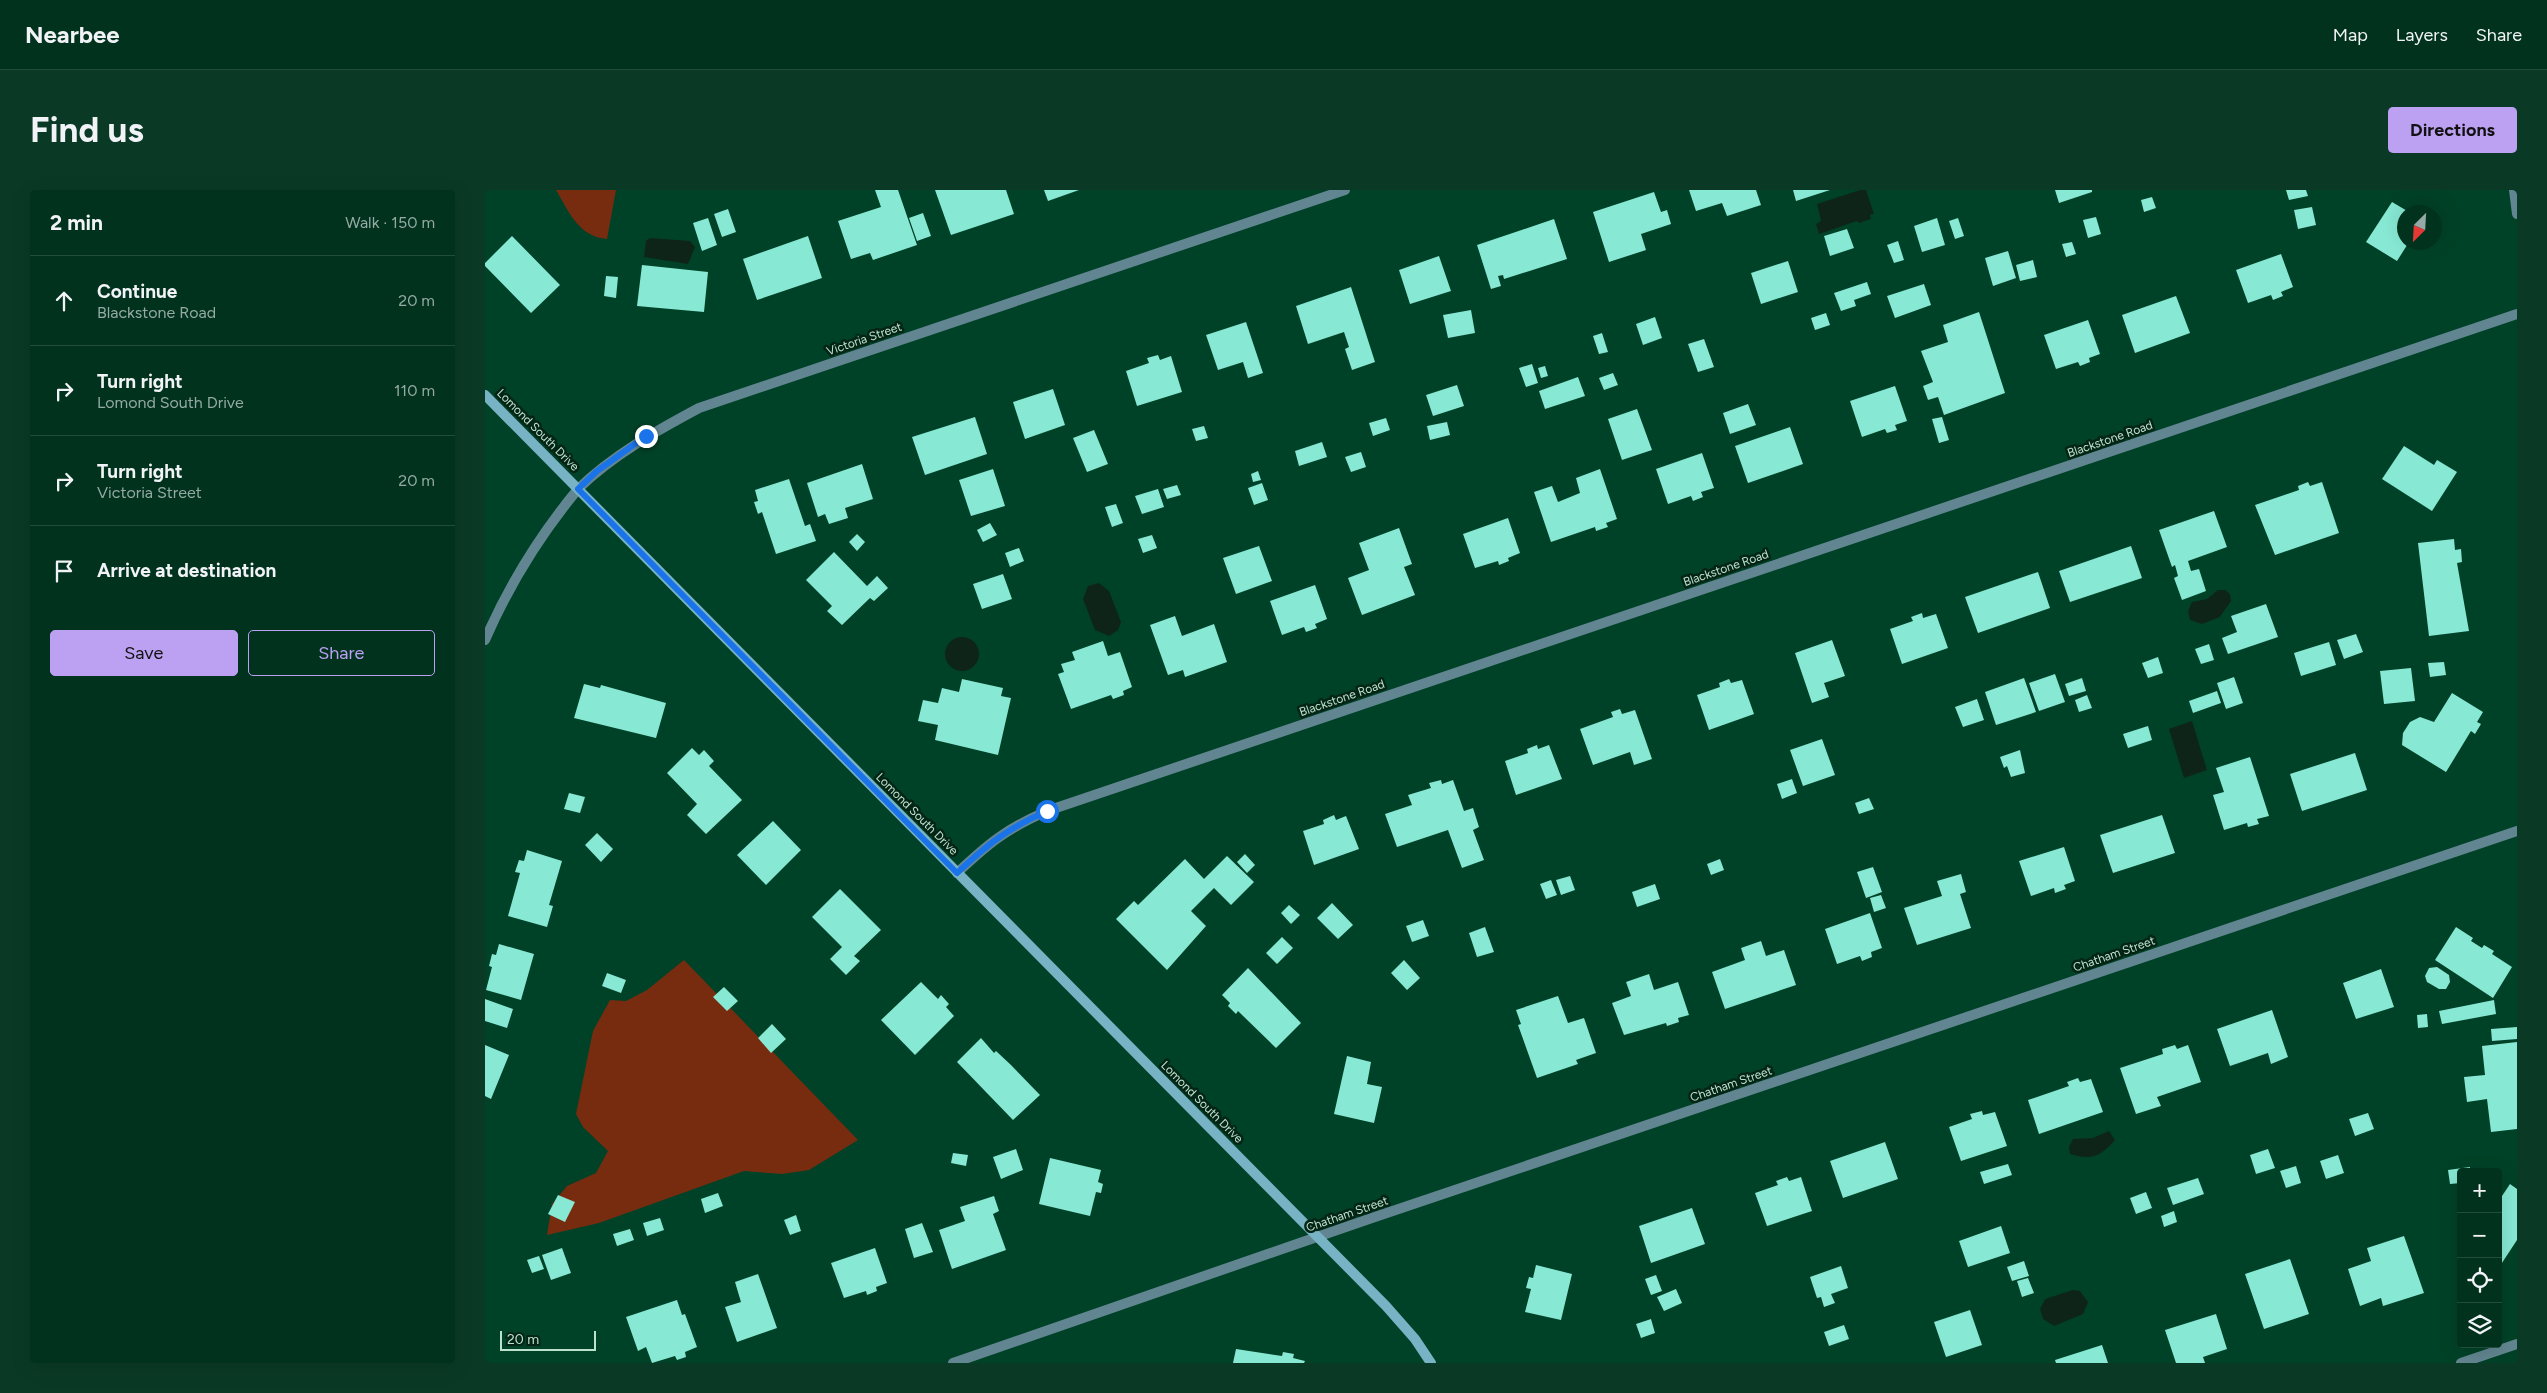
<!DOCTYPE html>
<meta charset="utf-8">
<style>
body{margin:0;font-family:Figtree,sans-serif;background:#0a3a26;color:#f1f3f6}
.controls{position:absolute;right:15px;bottom:15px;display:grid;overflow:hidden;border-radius:5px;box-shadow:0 5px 20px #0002}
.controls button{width:45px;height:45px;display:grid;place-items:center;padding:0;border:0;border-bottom:1px solid #224d3b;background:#00321d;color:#f1f3f6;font:25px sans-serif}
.compass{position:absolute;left:1912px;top:15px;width:45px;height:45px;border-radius:50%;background:#00321d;box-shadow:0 5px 20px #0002;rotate:204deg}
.scale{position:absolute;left:15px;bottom:12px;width:96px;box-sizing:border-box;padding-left:5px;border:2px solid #bde2cc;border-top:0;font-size:14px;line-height:18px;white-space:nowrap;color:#bde2cc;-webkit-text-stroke:4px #042415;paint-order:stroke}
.stop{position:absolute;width:15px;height:15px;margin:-11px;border:4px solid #1a73e8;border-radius:50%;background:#fff}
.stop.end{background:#1a73e8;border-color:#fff;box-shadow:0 1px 5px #0008}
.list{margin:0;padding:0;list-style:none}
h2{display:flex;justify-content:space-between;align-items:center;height:65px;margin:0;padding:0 20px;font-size:21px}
h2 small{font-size:16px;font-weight:400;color:#95aaa4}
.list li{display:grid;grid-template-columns:32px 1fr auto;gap:15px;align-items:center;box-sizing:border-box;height:90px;padding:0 20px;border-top:1px solid #224d3b}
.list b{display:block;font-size:19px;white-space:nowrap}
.list p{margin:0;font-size:16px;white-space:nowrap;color:#95aaa4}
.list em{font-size:16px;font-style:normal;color:#95aaa4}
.actions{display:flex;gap:10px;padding:15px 20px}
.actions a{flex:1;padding:11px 0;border:1px solid #bca0f2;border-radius:5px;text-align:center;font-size:18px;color:#bca0f2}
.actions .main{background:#bca0f2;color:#111}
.icon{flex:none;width:28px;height:28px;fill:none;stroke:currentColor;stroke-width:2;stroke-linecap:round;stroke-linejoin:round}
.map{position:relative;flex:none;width:2032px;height:1173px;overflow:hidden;border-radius:5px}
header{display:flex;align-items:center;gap:30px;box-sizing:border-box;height:70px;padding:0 25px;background:#00321d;border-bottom:1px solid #224d3b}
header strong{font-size:24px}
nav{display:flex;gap:28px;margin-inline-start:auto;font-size:18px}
.intro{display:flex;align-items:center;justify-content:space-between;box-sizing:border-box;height:120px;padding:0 30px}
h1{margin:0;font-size:35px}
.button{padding:12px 22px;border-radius:5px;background:#bca0f2;color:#111;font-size:18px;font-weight:700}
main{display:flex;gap:30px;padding:0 30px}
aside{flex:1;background:#00321d;border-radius:5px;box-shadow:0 5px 20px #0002}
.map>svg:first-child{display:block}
.green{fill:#772c0f}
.water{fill:#0f2419}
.building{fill:#87e8d4}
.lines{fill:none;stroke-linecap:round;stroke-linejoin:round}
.minor{stroke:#628691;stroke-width:10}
.tertiary{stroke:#628691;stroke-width:10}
.secondary{stroke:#78b2c5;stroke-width:10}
.route{stroke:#1a73e8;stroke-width:6}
.labels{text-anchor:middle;stroke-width:5;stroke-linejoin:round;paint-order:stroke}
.street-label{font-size:12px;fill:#bde2cc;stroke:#042415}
</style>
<header>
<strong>Nearbee</strong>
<nav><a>Map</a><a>Layers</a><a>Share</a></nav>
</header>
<div class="intro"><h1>Find us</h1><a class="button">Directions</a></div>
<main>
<aside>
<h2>2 min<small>Walk · 150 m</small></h2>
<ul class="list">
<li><svg class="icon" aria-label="ahead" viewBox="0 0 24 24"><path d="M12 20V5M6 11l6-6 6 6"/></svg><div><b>Continue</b><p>Blackstone Road</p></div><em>20 m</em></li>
<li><svg class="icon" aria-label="right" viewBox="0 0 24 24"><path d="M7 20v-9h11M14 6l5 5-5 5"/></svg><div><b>Turn right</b><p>Lomond South Drive</p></div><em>110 m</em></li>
<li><svg class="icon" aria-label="right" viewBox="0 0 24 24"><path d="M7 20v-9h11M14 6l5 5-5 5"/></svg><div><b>Turn right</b><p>Victoria Street</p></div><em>20 m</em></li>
<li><svg class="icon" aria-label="arrive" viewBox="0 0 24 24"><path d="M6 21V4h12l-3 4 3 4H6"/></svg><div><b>Arrive at destination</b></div></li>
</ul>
<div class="actions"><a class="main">Save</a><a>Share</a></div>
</aside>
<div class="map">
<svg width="2032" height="1173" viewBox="0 0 2032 1173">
<rect width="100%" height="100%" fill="#004227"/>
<path class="green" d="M71,0H131L122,49C94,47 84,22 71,0Z
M199,770L373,950L324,980L297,984L259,981L114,1033L62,1045L67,1014L82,996L111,983L123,961L98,937L91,924L108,841L125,810L141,811L162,800Z"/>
<path class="water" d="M1375,0H1381L1389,24L1385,25L1386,29L1374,33L1372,31L1334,44L1331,34L1336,31L1332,14Z
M165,48L205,51L210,57L203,74L159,67L161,51Z
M614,393L624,401L636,432L633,440L624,446L610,440L598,409L603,396Z
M1733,400H1740L1745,404L1746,411L1735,427L1717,434L1705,430L1703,421L1707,412L1722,409Z
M460 464a17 17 0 1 1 34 0a17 17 0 1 1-34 0Z
M1707,531L1722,580L1699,588L1684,539Z
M1624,941L1630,950C1616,966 1607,971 1585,964L1584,957L1588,949L1608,948Z
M1588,1100L1595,1101L1603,1112L1598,1124L1569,1136L1558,1129L1555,1119L1560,1109Z"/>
<path class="building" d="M390,0H413L432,55L388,70L385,63L366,69L353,31L396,17Z
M450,0H521L529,24L466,45Z
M559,0H594L563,11Z
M1204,0H1271L1276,15L1242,26L1237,13L1211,21Z
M1308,0H1345L1311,11Z
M1570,0H1607V2L1574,13Z
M1801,0H1821L1823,6L1804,10Z
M1169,2L1176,22L1182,20L1186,34L1156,44L1161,60L1124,72L1108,22Z
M1667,7L1671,18L1659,22L1656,10Z
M1907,12L1924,22H1920V52H1924L1912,71L1881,52Z
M1827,17L1831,35L1813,39L1809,20Z
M243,19L251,42L237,47L229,24Z
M438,23L446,46L432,51L424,28Z
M1611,27L1616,44L1603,48L1598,30Z
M223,28L232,55L217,61L208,33Z
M1452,28L1460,55L1437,62L1429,36Z
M1473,28L1479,46L1470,49L1464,31Z
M1069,29L1082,69L1019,89L1018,85L1013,86L1016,96L1006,99L992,55Z
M1362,39L1369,58L1345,66L1339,46Z
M27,46L75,95L46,123L0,76V73Z
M323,46L337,88L272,110L258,69Z
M1413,51L1419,70L1409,73L1402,55Z
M1587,52L1591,64L1581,67L1577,54Z
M1523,61L1531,88L1508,96L1500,68Z
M1796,64L1808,97L1796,102L1798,106L1788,110L1786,105L1763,113L1751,80Z
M954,66L966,101L925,114L914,80Z
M1548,70L1552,87L1535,91L1531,75Z
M1303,71L1313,102L1276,114L1266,83Z
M157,75L223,82L219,122L152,116Z
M121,86L133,87L131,108L119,106Z
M1382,92L1386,104L1369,110L1371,116L1356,121L1349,103Z
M1439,94L1446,115L1410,128L1402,106Z
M866,97L890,172L867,180L860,159L864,157L859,142L823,154L811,116Z
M1691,106L1705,143L1650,163L1637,125Z
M986,120L990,143L963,148L958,125Z
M1494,122L1520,203L1459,225L1453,207L1443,210L1438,196L1448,192L1436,161L1463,152L1458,135Z
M1341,123L1345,135L1330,140L1326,128Z
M1170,127L1177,148L1158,155L1151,134Z
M1603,130L1615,164L1604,168L1605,172L1595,176L1593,172L1571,179L1559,145Z
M761,132L778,183L763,188L758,172L733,180L721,145Z
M1117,143L1123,162L1114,164L1108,146Z
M1219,149L1229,177L1213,182L1203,154Z
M673,165L675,170L686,166L697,202L652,216L641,181L664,173L662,168Z
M1047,174L1053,193L1041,197L1034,178Z
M1060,176L1063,186L1056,188L1053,178Z
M1128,183L1133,195L1119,200L1114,188Z
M1093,187L1100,206L1060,219L1054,201Z
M972,195L979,216L948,226L941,205Z
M1410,196L1422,231L1410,235L1412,240L1402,243L1400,239L1377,247L1365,211Z
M568,199L580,235L540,249L528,212Z
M1263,214L1271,235L1245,244L1238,223Z
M1152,219L1167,260L1137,270L1123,229Z
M490,227L502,264L440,285L427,247Z
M1457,227L1464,250L1454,253L1447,229Z
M901,228L905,240L888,246L884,233Z
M962,232L965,245L945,250L942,236Z
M719,236L723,248L711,251L707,239Z
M1305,237L1318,274L1263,293L1250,256Z
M609,240L623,274L602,282L588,248Z
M837,252L842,267L814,276L810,261Z
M1919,256L1949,275L1952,270L1972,282L1947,321L1897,289Z
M876,262L881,277L866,282L860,267Z
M1217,263L1229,298L1216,302L1218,307L1208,311L1206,306L1183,314L1171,279Z
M377,274L388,309L360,318L363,328L344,334L340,324L333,327L322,293Z
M508,279L520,316L486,326L474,290Z
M1115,279L1132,329L1121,333L1123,337L1111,341L1110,337L1066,352L1049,302L1067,296L1073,312L1095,303L1091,288Z
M773,281L776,290L768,292L766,284Z
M304,289L320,336L325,334L331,351L291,364L277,322L273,324L269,312L273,311L270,300Z
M1823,292L1825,296L1837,292L1854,343L1790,365L1770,315L1814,300L1813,296Z
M777,293L783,310L769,315L763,298Z
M692,295L696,305L682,309L678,299Z
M673,299L679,317L657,324L650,306Z
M631,314L638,333L627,337L620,317Z
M1729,321L1742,357L1703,371L1706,381L1714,379L1721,401L1697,410L1689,388L1693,386L1690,375L1687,377L1674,340Z
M1023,328L1035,363L1023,368L1024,371L1014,375L1013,371L990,378L978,344Z
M505,333L512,345L498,352L492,340Z
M914,338L927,374L919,377L930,405L877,425L863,388L884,380L874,353Z
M372,344L380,352L372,361L364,352Z
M667,345L672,358L658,363L653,349Z
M1969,349L1970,360L1976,359L1977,372L1972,373L1984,441L1944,446L1933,353Z
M774,356L787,391L751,404L738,368Z
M1646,356L1657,388L1585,412L1574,381Z
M534,358L539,371L525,377L520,363Z
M349,362L382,396L392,386L403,398L389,411L385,408L357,435L342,421L347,416L321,390Z
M1553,382L1565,418L1493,443L1480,407Z
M518,384L527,409L497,419L488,394Z
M830,395L842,429L830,434L832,438L821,442L819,437L797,445L785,411Z
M1781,414L1793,447L1743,464L1737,448L1752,442L1746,426Z
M1437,423L1438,428L1451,424L1463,458L1417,474L1405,439L1428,431L1426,427Z
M690,426L697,446L729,434L742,472L700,487L698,480L683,485L665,435Z
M1871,444L1878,462L1859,469L1852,450Z
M1347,450L1360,486L1339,493L1344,507L1327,513L1310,463Z
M618,451L623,466L635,462L647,497L638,501L639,505L628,509L626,505L586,519L573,484L579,482L576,474L590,470L587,462Z
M1844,452L1851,475L1816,486L1809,463Z
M1724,454L1729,470L1716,474L1710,459Z
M1673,467L1678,483L1663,488L1657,473Z
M1959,472L1961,485L1945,487L1943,473Z
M1926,478L1930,511L1899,514L1895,481Z
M1570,484L1580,512L1554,521L1544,493Z
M1749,487L1758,513L1741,519L1732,493Z
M1539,488L1551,522L1511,535L1500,502Z
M1597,488L1601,501L1584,506L1580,494Z
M477,489L518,498L516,506L526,508L513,565L450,550L453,535L433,531L438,510L453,513L457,498L474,502Z
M1244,489L1246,493L1257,490L1269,524L1224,540L1212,505L1235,497L1234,493Z
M99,494L115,498L116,495L181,513L171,548L89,528Z
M1732,501L1736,513L1708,523L1704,511Z
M1967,503L1998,522L1992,532L1996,534L1990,544L1986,541L1961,582L1917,555L1918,543L1925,532L1935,527L1949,532Z
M1602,505L1607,518L1594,522L1590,510Z
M1492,509L1499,530L1478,537L1470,517Z
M1135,519L1137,524L1150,520L1167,569L1149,575L1145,562L1108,575L1095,539L1128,527L1126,522Z
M1663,536L1667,550L1643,558L1638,544Z
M1337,549L1350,585L1318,596L1305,560Z
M1052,555L1053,559L1064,555L1077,589L1031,605L1020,571L1043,563L1042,559Z
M207,558L214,565L219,560L229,571L224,576L257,610L221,644L202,625L212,614L182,583Z
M1535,560L1540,583L1526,587L1522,576L1519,578L1515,567Z
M1870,563L1882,600L1817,621L1805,584Z
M1765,567L1784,626L1772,629L1774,634L1763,637L1762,633L1739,640L1728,605L1739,602L1731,578Z
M1307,589L1312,603L1297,609L1292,594Z
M956,590L957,594L968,590L979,621L988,618L994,637L988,640L999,670L977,678L963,640L912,657L900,624L927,615L923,605L946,598L944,593Z
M84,603L100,607L95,623L79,619Z
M1384,608L1389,619L1374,624L1370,613Z
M849,625L851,630L861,626L874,659L829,675L818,641L839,634L838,630Z
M1677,625L1690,663L1628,683L1615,645Z
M288,631L316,660L281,695L252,665Z
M112,643L128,659L116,672L100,655Z
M1579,657L1590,691L1579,695L1581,699L1570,703L1569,698L1546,706L1534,671Z
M42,660L77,671L64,715L68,716L62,737L23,726L35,683L30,682L34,670L39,671Z
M760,664L770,675L762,683L752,672Z
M742,666L769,692L746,715L729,698L706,721L721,736L682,780L631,729L649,711L653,715L700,669L719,689Z
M1235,669L1239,680L1226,685L1222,674Z
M1388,677L1397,702L1381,708L1372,682Z
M1476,684L1481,702L1475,704L1486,738L1432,755L1419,718L1457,706L1452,691Z
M1085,686L1090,700L1076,705L1071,690Z
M1066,690L1072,705L1061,709L1055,694Z
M1170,694L1175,709L1152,717L1147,702Z
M355,699L396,740L369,766L375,771L361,785L345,769L357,757L327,727Z
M1396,705L1401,718L1389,722L1385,708Z
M847,713L868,735L853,749L832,728Z
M804,715L815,725L806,734L796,723Z
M1385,723L1397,758L1386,762L1387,767L1377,771L1375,766L1352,774L1340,739Z
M938,730L944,746L927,752L921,736Z
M1000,737L1009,762L992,767L984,743Z
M1971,737L1988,748L1986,751L1997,758L1999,755L2009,761L2007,764L2027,777L2008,808L1950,770Z
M797,747L808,758L792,774L781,763Z
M1276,751L1281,766L1299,760L1311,795L1240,819L1227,782L1260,770L1256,758Z
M14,754L49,764L36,810L1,800L7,777L4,776L7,764L11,765Z
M919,770L935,788L922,800L906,783Z
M1952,777L1964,785L1965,792L1961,799H1954L1942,792L1940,786L1944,778Z
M763,778L816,833L791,858L753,821L751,824L743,816L745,813L737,805Z
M1896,779L1909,817L1871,829L1858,793Z
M122,783L141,790L136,803L117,796Z
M1164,784L1169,800L1193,792L1204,825L1193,828L1194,832L1182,836L1181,833L1139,845L1127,813L1146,806L1141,792Z
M436,792L453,809L456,805L464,814L461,817L469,826L430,865L396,830Z
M239,797L253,811L242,821L228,807Z
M1073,806L1083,833L1099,828L1111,863L1091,870L1093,874L1052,888L1033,835L1036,834L1031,820Z
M0,809L28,819L22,838L0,831Z
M2009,810L2011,824L1957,834L1954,821Z
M1787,820L1803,867L1786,874L1783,863L1745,876L1732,839Z
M1942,824L1943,837L1933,838L1932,825Z
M287,834L301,849L286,863L273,848Z
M2032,837V849L2007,851L2006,839Z
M496,848L509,863L511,861L526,875L555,905L528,930L472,872Z
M2032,852V939L2006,942L2002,909L1982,912L1979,887L2000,885L1997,856Z
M0,855L24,865L6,909L0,906Z
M1690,855L1692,859L1703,855L1716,892L1672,907L1676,916L1651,924L1635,878L1678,864L1677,859Z
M862,866L886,872L882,894L897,897L889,933L849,924Z
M1593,888L1595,892L1606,889L1618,922L1554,944L1543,910L1584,896L1582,892Z
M1497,921L1498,925L1510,922L1522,956L1476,971L1464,937L1487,929L1485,924Z
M1883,923L1889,939L1870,946L1864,929Z
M1400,952L1413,989L1358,1008L1345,971Z
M531,959L538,980L516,989L508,967Z
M1783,959L1790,978L1771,984L1765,965Z
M468,963L483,965L481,976L466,973Z
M1853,965L1859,983L1841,989L1835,971Z
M565,968L616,980L613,992L618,994L616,1003L611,1002L605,1026L554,1014Z
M1523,974L1527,985L1499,994L1495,982Z
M1811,976L1816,993L1801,998L1795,981Z
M1985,977V982H1976V993L1965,994L1963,980Z
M1302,987L1304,991L1316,987L1327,1021L1282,1036L1270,1003L1293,995L1291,991Z
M1713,988L1719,1004L1688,1015L1682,998Z
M2025,994L2032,999V1050L2013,1079V1012Z
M1661,1002L1667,1018L1651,1024L1645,1008Z
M233,1003L238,1016L220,1023L216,1009Z
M73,1005L90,1012L80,1032L63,1024Z
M509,1006L514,1021L508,1024L521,1060L467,1079L454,1040L480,1031L475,1017Z
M1207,1018L1220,1054L1166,1073L1154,1036Z
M1689,1021L1692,1032L1679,1037L1676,1026Z
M311,1025L316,1041L305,1045L299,1030Z
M175,1028L179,1040L162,1046L158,1033Z
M437,1033L448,1062L429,1068L420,1039Z
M1516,1036L1525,1063L1483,1077L1474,1051Z
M145,1039L149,1050L132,1056L128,1044Z
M1919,1046L1939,1103L1898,1116L1896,1108L1875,1116L1863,1079L1886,1071L1882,1058Z
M77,1058L86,1083L66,1090L57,1065Z
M390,1058L402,1093L391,1097L392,1101L382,1105L381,1101L359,1108L346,1073Z
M54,1066L59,1079L47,1083L42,1070Z
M1805,1069L1824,1124L1779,1139L1760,1084Z
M1539,1071L1544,1086L1527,1091L1522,1077Z
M1051,1075L1087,1084L1076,1130L1040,1122L1046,1099L1041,1098L1044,1087L1048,1088Z
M1356,1076L1363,1098L1346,1104L1350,1113L1339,1117L1336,1107L1332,1108L1325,1087Z
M273,1084L292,1138L252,1152L240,1117L256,1112L250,1092Z
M1171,1085L1177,1101L1166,1105L1160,1089Z
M1543,1088L1549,1103L1537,1107L1532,1091Z
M1191,1099L1197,1113L1179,1121L1172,1107Z
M192,1110L197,1125L200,1124L212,1157L200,1162L201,1167L192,1170L190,1166L167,1173L161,1157L153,1161L141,1127Z
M1485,1120L1497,1155L1461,1167L1449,1132Z
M1731,1124L1742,1159L1718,1167L1720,1173H1691L1680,1140Z
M1166,1129L1170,1143L1156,1148L1151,1134Z
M1359,1135L1364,1149L1344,1156L1339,1142Z
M1617,1155L1623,1173H1571L1570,1170Z
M751,1159L797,1166L798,1162L809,1164L808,1168L820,1171L819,1173H748Z"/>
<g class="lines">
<path class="minor" d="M2029,0L2032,24
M0,450C24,395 54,346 93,299
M472,683C504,653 521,639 562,621L2032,124
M468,1173L884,1029L2032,641
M1976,1173L2032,1154"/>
<path class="tertiary" d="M93,299C128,265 171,241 214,218L860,0"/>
<path class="secondary" d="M0,205L901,1116L930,1149L946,1173"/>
</g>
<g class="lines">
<path class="route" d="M161,246L112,281L93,299L472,683C504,653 522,639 562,621"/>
</g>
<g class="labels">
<g class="street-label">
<text transform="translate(379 149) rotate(-19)" y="4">Victoria Street</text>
<text transform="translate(53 240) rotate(45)" y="4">Lomond South Drive</text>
<text transform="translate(1625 249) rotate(-19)" y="4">Blackstone Road</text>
<text transform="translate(1241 378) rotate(-19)" y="4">Blackstone Road</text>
<text transform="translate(857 508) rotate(-19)" y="4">Blackstone Road</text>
<text transform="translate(432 624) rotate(45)" y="4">Lomond South Drive</text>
<text transform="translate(1629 764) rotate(-19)" y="4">Chatham Street</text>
<text transform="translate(1246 894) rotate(-19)" y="4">Chatham Street</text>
<text transform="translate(717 912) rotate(45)" y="4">Lomond South Drive</text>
<text transform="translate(862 1024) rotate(-19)" y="4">Chatham Street</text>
</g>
</g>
</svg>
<div class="controls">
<button>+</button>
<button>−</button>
<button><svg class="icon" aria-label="locate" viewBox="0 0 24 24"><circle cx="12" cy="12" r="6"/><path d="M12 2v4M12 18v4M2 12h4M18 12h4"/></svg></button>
<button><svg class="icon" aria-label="layers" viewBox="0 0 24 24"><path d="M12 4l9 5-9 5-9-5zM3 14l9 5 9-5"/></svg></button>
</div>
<svg class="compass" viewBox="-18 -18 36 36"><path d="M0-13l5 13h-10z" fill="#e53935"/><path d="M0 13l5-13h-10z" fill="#95aaa4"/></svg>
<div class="scale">20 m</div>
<div class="stop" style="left:562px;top:621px"></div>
<div class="stop end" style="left:161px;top:246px"></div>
</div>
</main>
